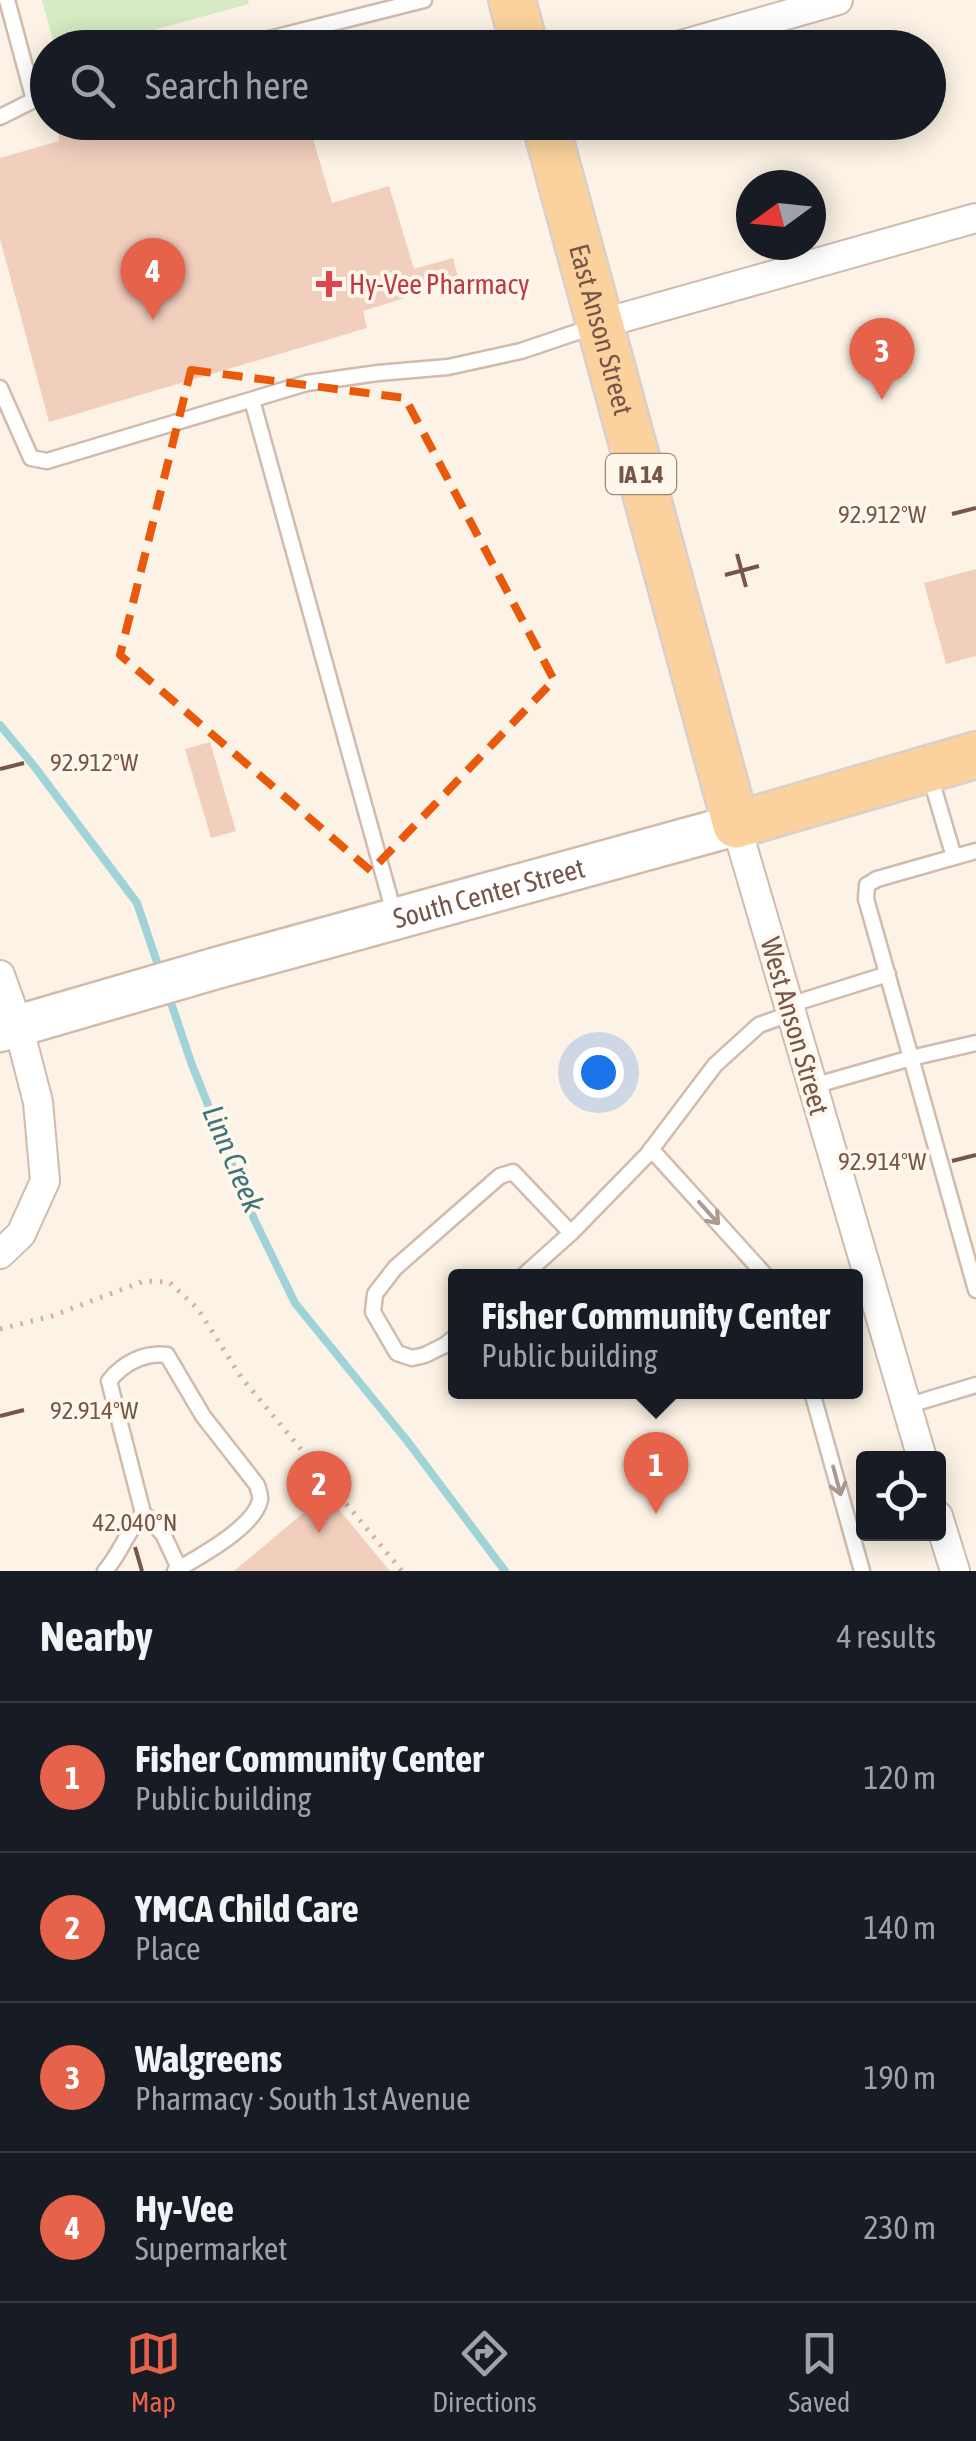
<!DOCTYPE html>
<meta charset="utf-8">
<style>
body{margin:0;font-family:"Asap Condensed",sans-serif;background:#242831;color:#f1f3f6}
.controls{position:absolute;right:30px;bottom:30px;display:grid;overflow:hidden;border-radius:10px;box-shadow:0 5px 25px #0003}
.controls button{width:90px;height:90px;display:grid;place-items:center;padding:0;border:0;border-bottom:2px solid #363941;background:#171b24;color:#f1f3f6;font:50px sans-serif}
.compass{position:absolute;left:736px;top:170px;width:90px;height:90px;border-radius:50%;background:#171b24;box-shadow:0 5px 25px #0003;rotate:255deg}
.you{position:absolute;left:598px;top:1072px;width:35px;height:35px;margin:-25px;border:8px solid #fff;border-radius:50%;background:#1a73e8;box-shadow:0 0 0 15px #1a73e833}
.badge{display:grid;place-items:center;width:65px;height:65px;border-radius:50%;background:#e7624a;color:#fff;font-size:32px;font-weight:700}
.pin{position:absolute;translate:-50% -82px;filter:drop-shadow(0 2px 5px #0008)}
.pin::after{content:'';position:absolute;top:52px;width:35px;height:30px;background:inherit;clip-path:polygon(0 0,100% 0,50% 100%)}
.popup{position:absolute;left:448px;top:1269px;width:415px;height:130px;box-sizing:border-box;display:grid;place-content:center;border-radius:10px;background:#171b24;filter:drop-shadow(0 2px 8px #0005);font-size:32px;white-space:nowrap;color:#9ea1a6}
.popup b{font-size:38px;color:#f1f3f6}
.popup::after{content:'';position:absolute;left:50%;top:100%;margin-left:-20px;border:20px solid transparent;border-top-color:#171b24}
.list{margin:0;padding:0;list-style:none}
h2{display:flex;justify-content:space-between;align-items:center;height:130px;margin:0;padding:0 40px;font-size:42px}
h2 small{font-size:32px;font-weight:400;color:#9ea1a6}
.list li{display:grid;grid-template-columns:65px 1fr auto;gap:30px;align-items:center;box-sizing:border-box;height:150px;padding:0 40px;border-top:2px solid #363941}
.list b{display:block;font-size:38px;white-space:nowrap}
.list p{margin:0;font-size:32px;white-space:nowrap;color:#9ea1a6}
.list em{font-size:32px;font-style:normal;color:#9ea1a6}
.icon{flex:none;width:55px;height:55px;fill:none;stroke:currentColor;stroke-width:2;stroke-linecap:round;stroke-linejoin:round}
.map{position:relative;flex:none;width:976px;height:1571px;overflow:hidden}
.search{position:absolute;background:#171b24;box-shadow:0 5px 25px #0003;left:30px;right:30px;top:30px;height:110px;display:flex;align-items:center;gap:25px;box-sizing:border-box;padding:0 35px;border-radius:55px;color:#9ea1a6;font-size:38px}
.sheet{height:730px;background:#171b24}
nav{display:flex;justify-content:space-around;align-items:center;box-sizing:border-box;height:140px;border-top:2px solid #363941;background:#171b24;font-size:28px;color:#9ea1a6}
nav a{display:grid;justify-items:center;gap:5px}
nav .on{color:#e7624a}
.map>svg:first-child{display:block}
.green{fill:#d6eac3}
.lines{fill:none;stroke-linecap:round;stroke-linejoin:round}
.stream{stroke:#9fd3d8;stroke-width:8}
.building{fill:#f2cebd}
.service-casing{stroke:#d0bbae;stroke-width:19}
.minor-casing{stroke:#d0bbae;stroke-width:32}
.secondary-casing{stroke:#d3baab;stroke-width:45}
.primary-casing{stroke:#d9d0cc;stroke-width:50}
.path{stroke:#d7b19f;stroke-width:5;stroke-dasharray:2.5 8;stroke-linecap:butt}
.service{stroke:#fff;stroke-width:14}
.minor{stroke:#fff;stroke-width:28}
.secondary{stroke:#fff;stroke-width:40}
.primary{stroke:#fbd29d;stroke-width:45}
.oneway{stroke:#ad9a92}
.marked{fill:none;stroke:#e8590c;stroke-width:8;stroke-dasharray:20 12;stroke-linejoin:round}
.ticks{fill:none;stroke:#76564a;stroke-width:4}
.health-dot{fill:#e0444e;stroke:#fff6ec;stroke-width:4}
.labels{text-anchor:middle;stroke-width:8;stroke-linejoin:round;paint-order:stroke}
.shield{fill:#fff6ec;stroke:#9f867b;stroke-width:2.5}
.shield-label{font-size:25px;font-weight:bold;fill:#76564a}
.health-label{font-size:28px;fill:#be3a42;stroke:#fff6ec;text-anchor:start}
.street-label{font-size:28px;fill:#76564a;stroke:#fff6ec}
.water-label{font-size:30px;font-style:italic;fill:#3d757b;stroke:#fff6ec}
.ticks-label{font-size:25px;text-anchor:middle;fill:#76564a;stroke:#fff6ec;stroke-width:8;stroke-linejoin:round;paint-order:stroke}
</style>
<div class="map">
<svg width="976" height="1571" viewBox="0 0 976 1571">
<rect width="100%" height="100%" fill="#fcf2e5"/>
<path class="green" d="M42,0H248L249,4L90,47L55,48Z"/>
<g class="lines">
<path class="stream" d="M0,725L34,766L137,903L160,971
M168,994L192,1065L254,1219L295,1303L408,1442L505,1571"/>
</g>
<path class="building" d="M58,122H308L332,203L389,186L414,269L453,258L459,281L363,311L367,328L49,422L0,239V158L59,141Z
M976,569V656L946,664L924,583Z
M210,742L236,831L211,838L185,749Z
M326,1494L390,1571H234Z"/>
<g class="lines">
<g class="service-casing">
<path id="service" d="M7,0L34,100L48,95
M233,48L424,0
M0,117L34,100
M0,388L31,458L47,461L307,383L378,373L448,367L521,351L595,326
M252,400L394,913
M930,776L954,857
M976,851L877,879L867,885L866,899L911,1058L976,1043
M789,1005L888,974
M813,1086L911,1058L976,1290
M651,1149L766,1276
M523,1276L571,1233L647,1155L715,1065L759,1025L792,1013
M456,1336L445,1345L425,1355L412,1358L397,1353L373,1312L375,1294L395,1268L500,1176L513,1172L571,1233
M812,1392L862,1571
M906,1406L976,1385
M105,1571C121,1553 127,1531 143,1513
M175,1571C198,1557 254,1528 260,1500C261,1496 258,1489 257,1485L203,1416L167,1355C145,1352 123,1363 109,1381L143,1513L163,1534L179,1568"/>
</g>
<g class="minor-casing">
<path id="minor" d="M671,48L838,0
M600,324L976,218
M736,825L922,1458
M0,975L18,1025L38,1102L45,1181L21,1234L0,1254
M938,1516L955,1571"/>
</g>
<g class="secondary-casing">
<g id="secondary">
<path id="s1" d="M0,1031L220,967L736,825"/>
</g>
</g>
<g class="primary-casing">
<g id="primary">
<path d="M512,0L525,48"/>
<path id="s2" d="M545,122L736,825L976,755"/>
</g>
</g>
<path class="path" d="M0,1329L52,1316L144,1281L169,1282L198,1309L241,1377L402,1571"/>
<use href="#service" class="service"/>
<use href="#minor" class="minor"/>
<use href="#secondary" class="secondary"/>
<use href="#primary" class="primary"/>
</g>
<defs><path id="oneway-shaft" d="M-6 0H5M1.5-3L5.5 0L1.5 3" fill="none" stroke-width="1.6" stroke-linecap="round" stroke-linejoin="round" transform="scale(2.5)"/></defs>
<g class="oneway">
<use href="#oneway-shaft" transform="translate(709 1213) rotate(48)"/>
<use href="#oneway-shaft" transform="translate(837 1481) rotate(75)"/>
</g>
<path class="marked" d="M191,370L405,398L554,680L371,871L120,655Z"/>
<path class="ticks" d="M952,514L976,508M737,554L746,587M725,575L759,566M0,769L24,763M952,1161L976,1155M0,1416L24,1410M135,1547L142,1571"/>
<path class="health-dot" d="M324 269h10v10h10v10h-10v10h-10v-10h-10v-10h10z"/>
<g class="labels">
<rect class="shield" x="606" y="454" width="70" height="40" rx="8"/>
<g class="shield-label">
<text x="641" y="483">IA 14</text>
</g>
<g class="health-label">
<text x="349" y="294">Hy-Vee Pharmacy</text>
</g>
<g class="street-label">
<text dy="10" stroke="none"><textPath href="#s2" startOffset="215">East Anson Street</textPath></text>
<text dy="10" stroke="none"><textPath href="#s1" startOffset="508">South Center Street</textPath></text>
<text transform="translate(795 1026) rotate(74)" y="10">West Anson Street</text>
</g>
<g class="water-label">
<text transform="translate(233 1159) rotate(67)" y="10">Linn Creek</text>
</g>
</g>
<g class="ticks-label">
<text x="882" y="523">92.912°W</text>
<text x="94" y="771">92.912°W</text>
<text x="882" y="1170">92.914°W</text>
<text x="94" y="1419">92.914°W</text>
<text x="135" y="1531">42.040°N</text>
</g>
</svg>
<div class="controls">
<button><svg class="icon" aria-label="locate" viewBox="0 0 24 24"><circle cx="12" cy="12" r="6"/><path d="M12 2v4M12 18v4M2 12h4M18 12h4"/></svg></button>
</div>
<svg class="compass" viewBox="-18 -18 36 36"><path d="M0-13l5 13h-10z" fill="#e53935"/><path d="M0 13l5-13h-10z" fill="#9ea1a6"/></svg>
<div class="you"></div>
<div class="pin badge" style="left:656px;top:1514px">1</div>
<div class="popup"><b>Fisher Community Center</b>Public building</div>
<div class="pin badge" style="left:319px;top:1533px">2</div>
<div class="pin badge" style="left:882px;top:400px">3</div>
<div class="pin badge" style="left:153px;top:320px">4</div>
<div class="search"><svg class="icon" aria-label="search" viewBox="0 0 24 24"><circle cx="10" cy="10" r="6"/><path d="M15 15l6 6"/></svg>Search here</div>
</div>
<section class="sheet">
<h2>Nearby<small>4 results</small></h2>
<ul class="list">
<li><span class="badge">1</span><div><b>Fisher Community Center</b><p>Public building</p></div><em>120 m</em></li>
<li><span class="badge">2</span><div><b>YMCA Child Care</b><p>Place</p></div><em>140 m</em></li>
<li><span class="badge">3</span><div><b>Walgreens</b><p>Pharmacy · South 1st Avenue</p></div><em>190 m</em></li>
<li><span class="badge">4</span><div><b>Hy-Vee</b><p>Supermarket</p></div><em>230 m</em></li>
</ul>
</section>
<nav>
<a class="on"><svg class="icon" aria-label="map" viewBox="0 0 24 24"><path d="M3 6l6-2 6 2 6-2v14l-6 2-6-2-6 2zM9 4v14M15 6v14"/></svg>Map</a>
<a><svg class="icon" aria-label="directions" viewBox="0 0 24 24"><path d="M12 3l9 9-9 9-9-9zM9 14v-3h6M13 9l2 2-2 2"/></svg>Directions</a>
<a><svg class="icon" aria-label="saved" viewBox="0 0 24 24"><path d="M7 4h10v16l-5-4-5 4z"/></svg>Saved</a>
</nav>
